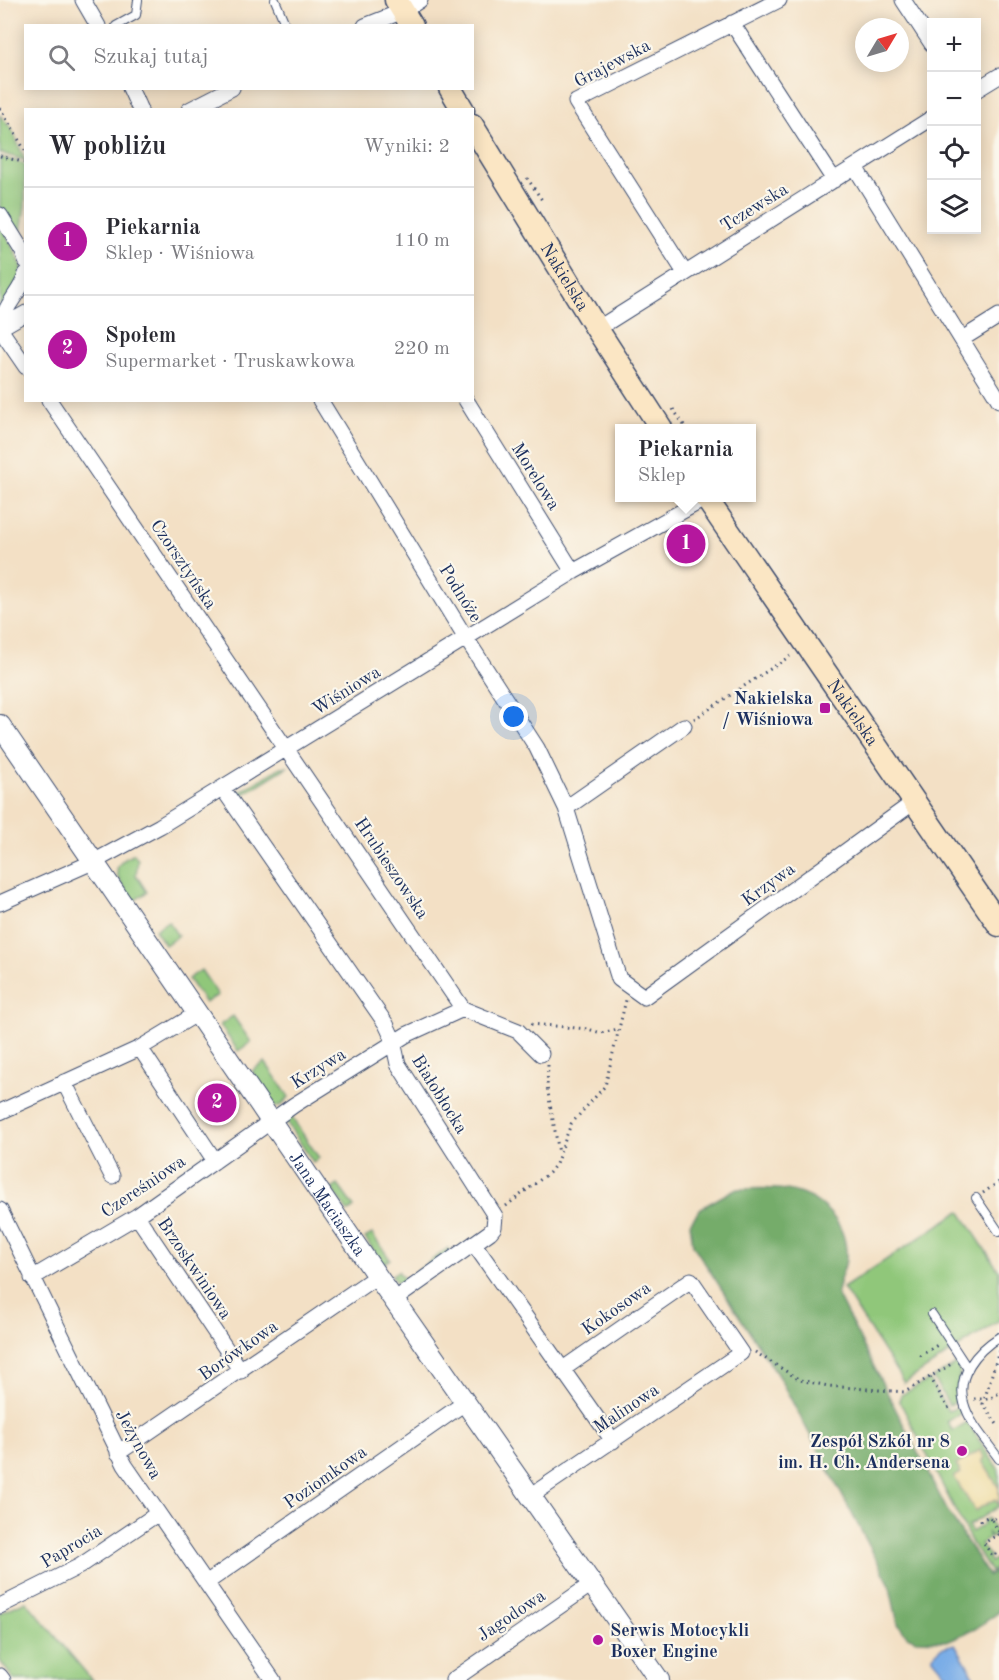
<!DOCTYPE html>
<html lang="pl">
<meta charset="utf-8">
<style>
body{margin:0;font-family:"Old Standard TT",serif;background:#f7f7f7;color:#2b2b33}
.controls{position:absolute;right:18px;top:18px;display:grid;overflow:hidden;border-radius:0px;box-shadow:0 3px 15px #0003}
.controls button{width:54px;height:54px;display:grid;place-items:center;padding:0;border:0;border-bottom:2px solid #e1e1e2;background:#fff;color:#2b2b33;font:30px sans-serif}
.compass{position:absolute;left:855px;top:18px;width:54px;height:54px;border-radius:50%;background:#fff;box-shadow:0 3px 15px #0003;rotate:52deg}
.you{position:absolute;left:514px;top:717px;width:21px;height:21px;margin:-15px;border:4px solid #fff;border-radius:50%;background:#1a73e8;box-shadow:0 0 0 9px #1a73e833}
.badge{display:grid;place-items:center;width:39px;height:39px;border-radius:50%;background:#b5179e;color:#fff;font-size:20px;font-weight:700}
.pin{position:absolute;translate:-50% -50%;border:3px solid #fff;box-shadow:0 2px 6px #0006}
.popup{position:absolute;left:615px;top:424px;width:141px;height:78px;box-sizing:border-box;display:grid;place-content:center;border-radius:0px;background:#fff;filter:drop-shadow(0 2px 4px #0005);font-size:20px;white-space:nowrap;color:#7c7c81}
.popup b{font-size:22px;color:#2b2b33}
.popup::after{content:'';position:absolute;left:50%;top:100%;margin-left:-12px;border:12px solid transparent;border-top-color:#fff}
.list{margin:0;padding:0;list-style:none}
h2{display:flex;justify-content:space-between;align-items:center;height:78px;margin:0;padding:0 24px;font-size:26px}
h2 small{font-size:20px;font-weight:400;color:#7c7c81}
.list li{display:grid;grid-template-columns:39px 1fr auto;gap:18px;align-items:center;box-sizing:border-box;height:108px;padding:0 24px;border-top:2px solid #e1e1e2}
.list b{display:block;font-size:22px;white-space:nowrap}
.list p{margin:0;font-size:20px;white-space:nowrap;color:#7c7c81}
.list em{font-size:20px;font-style:normal;color:#7c7c81}
.icon{flex:none;width:33px;height:33px;fill:none;stroke:currentColor;stroke-width:2;stroke-linecap:round;stroke-linejoin:round}
.map{position:relative;flex:none;width:999px;height:1680px;overflow:hidden}
.search{position:absolute;background:#fff;box-shadow:0 3px 15px #0003;left:24px;top:24px;width:450px;height:66px;display:flex;align-items:center;gap:15px;box-sizing:border-box;padding:0 21px;border-radius:0px;color:#7c7c81;font-size:22px}
.panel{position:absolute;background:#fff;box-shadow:0 3px 15px #0003;left:24px;top:108px;width:450px;height:294px;border-radius:0px}
.map>svg:first-child{display:block}
.green{fill:#90c77a;stroke:#567b6c;stroke-width:1.5}
.forest{fill:#74ac6a;stroke:#486e64;stroke-width:1.5}
.sand{fill:#eeda9e;stroke:#84847e;stroke-width:1.5}
.water{fill:#7aade7;stroke:#4a6ea2;stroke-width:1.5}
.lines{fill:none;stroke-linecap:round;stroke-linejoin:round}
.service-casing{stroke:#3b4a6d;stroke-width:10}
.minor-casing{stroke:#3b4a6d;stroke-width:17}
.tertiary-casing{stroke:#3b4a6d;stroke-width:22}
.secondary-casing{stroke:#3b4a6d;stroke-width:25}
.path{stroke:#3b4a6d;stroke-width:3;stroke-dasharray:1.5 4.5;stroke-linecap:butt}
.service{stroke:#fff;stroke-width:8}
.minor{stroke:#fff;stroke-width:15}
.tertiary{stroke:#fff;stroke-width:20}
.secondary{stroke:#fbe6c4;stroke-width:22}
.poi-dot{fill:#b5179e;stroke:#fbf7ec;stroke-width:2}
.labels{text-anchor:middle;stroke-width:4.5;stroke-linejoin:round;paint-order:stroke}
.street-label{font-size:18px;fill:#1b2f5e;stroke:#fbf7ec}
.poi-label{font-size:18px;font-weight:bold;fill:#1b2f5e;stroke:#fbf7ec;text-anchor:end}
</style>
<div class="map">
<svg width="999" height="1680" viewBox="0 0 999 1680">
<rect width="100%" height="100%" fill="#fbf7ec"/>
<filter id="ink" filterUnits="userSpaceOnUse"><feTurbulence type="fractalNoise" baseFrequency=".0167" numOctaves="2"/><feDisplacementMap in="SourceGraphic" scale="12" xChannelSelector="R" yChannelSelector="G"/><feConvolveMatrix kernelMatrix="1 2 1 2 8 2 1 2 1" color-interpolation-filters="sRGB"/></filter>
<filter id="wash" filterUnits="userSpaceOnUse"><feTurbulence type="fractalNoise" baseFrequency=".008" numOctaves="4" result="noise"/><feDisplacementMap in="SourceGraphic" scale="24" xChannelSelector="R" yChannelSelector="G"/><feGaussianBlur stdDeviation="1.35" result="paint"/><feColorMatrix in="noise" values="0 0 0 0 0 0 0 0 0 0 0 0 0 0 0 0 0 1.4 0 .05"/><feComposite in="paint" operator="in"/></filter>
<g filter="url(#wash)">
<rect width="100%" height="100%" fill="#f3e0c5"/>
<path class="green" d="M0,115L12,130L25,160L0,153Z
M0,157L25,164V206L20,239L0,207Z
M0,222L21,264L22,277L0,307Z
M281,767H287L237,798L235,795Z
M134,854L138,860L136,875L147,892L134,901C120,880 104,868 134,854Z
M168,921L178,936L165,945L155,930Z
M201,970L218,995L205,1003L188,979Z
M233,1016L251,1042L238,1051L220,1025Z
M265,1062L289,1097L282,1105L275,1107L252,1071Z
M290,1115L319,1158L313,1162L287,1123Z
M338,1185L354,1207L348,1212L332,1189Z
M960,1211L999,1271V1321L904,1383L843,1288Z
M372,1234L390,1259L383,1264L365,1238Z
M448,1248L451,1254L407,1284L396,1282L392,1275L398,1271L405,1280Z
M958,1363L960,1368L957,1402L949,1405L933,1378Z
M929,1380L948,1411L959,1407L961,1413L947,1422L953,1431L967,1422L999,1470V1506L968,1526L972,1532L984,1524L983,1521L988,1518L997,1533L991,1537L987,1532L989,1538L980,1544L990,1556L988,1558L990,1562L999,1557V1567L991,1572L972,1543L899,1400L901,1395Z
M26,1601L92,1680H14L0,1661V1613Z"/>
<path class="forest" d="M735,1189C751,1189 770,1187 787,1190C820,1196 848,1222 846,1258C846,1269 838,1279 837,1294L947,1510L988,1575L999,1570V1612L975,1629L947,1641L916,1640L907,1636L898,1624L889,1583L780,1379L693,1245L690,1223L701,1208Z"/>
<path class="sand" d="M980,1450L985,1458L982,1461L999,1488V1505L995,1499L975,1511L954,1477L961,1473L956,1465Z"/>
<path class="water" d="M955,1644L976,1680H951L932,1657L940,1648Z"/>
</g>
<g filter="url(#ink)">
<g class="lines">
<g class="service-casing">
<path id="service" d="M275,0L286,26
M116,26L136,15L138,0
M976,1198L999,1232
M932,1314L968,1369
M999,1337C977,1351 956,1375 964,1403C969,1423 988,1443 999,1459"/>
</g>
<g class="minor-casing">
<path id="minor" d="M83,0L98,26
M903,0L932,44
M732,23L834,180
M365,26L403,11L420,0
M130,88L140,110
M976,90L999,76
M189,110L232,88
M855,167L999,400
M0,215L23,252L26,261
M685,273L576,102L779,0
M0,325C5,304 22,291 26,274
M0,328L26,313
M0,329L26,367
M597,329L932,118
M962,339L999,316
M49,400L463,1009
M320,400L462,632L537,748L566,808L619,979L644,997L914,802
M466,400L573,572
M223,789L386,1024L392,1037L398,1064L495,1216L494,1227L490,1232L394,1300
M566,808L684,726
M0,903L95,861L160,826L573,572L706,498
M140,1048L215,1161
M64,1082L112,1176
M0,1112L140,1048L198,1013
M0,1210L125,1465L273,1680
M137,1216L241,1371
M474,1244L613,1441
M32,1278L137,1216L294,1105L406,1035L463,1009L518,1031L541,1054
M118,1453L377,1276
M532,1495L741,1353L691,1280L563,1369
M206,1583L466,1402
M0,1606L80,1566L157,1514
M0,1676L3,1680
M453,1680L593,1583"/>
</g>
<g class="tertiary-casing">
<g id="tertiary">
<path id="s1" d="M0,725L377,1276L659,1680"/>
</g>
</g>
<g class="secondary-casing">
<g id="secondary">
<path d="M396,0L412,26"/>
<path d="M450,88L463,110"/>
<path id="s2" d="M472,125L597,329L661,428"/>
<path id="s3" d="M706,498L999,925"/>
</g>
</g>
<path class="path" d="M0,108L26,152
M0,156L26,163
M527,178L542,200
M673,409L686,428
M694,719L790,656
M531,1024L588,1029L601,1033L618,1029
M548,1065L547,1087L559,1153
M983,1193L999,1182
M506,1206L549,1173L556,1164L571,1124L605,1086L626,1000
M999,1351L983,1404L999,1427
M755,1352L800,1380L828,1386L905,1392L953,1363
M920,1356L939,1344
M930,1377L948,1408L953,1406
M974,1399H989L999,1393
M992,1520L999,1532
M980,1521L989,1516L992,1520L999,1515
M999,1534L984,1543L992,1556L999,1552"/>
<use href="#service" class="service"/>
<use href="#minor" class="minor"/>
<use href="#tertiary" class="tertiary"/>
<use href="#secondary" class="secondary"/>
</g>
</g>
<g class="poi-dot">
<rect x="819" y="702" width="12" height="12" rx="3"/>
<circle cx="962" cy="1451" r="6"/>
<circle cx="598" cy="1640" r="6"/>
</g>
<g class="labels">
<g class="street-label">
<text transform="translate(612 63) rotate(-28)" y="6">Grajewska</text>
<text transform="translate(754 207) rotate(-32)" y="6">Tczewska</text>
<text dy="6" stroke="none"><textPath href="#s2" startOffset="178">Nakielska</textPath></text>
<text transform="translate(536 476) rotate(58)" y="6">Morelowa</text>
<text transform="translate(184 564) rotate(56)" y="6">Czorsztyńska</text>
<text transform="translate(461 593) rotate(58)" y="6">Podnóże</text>
<text transform="translate(346 690) rotate(-32)" y="6">Wiśniowa</text>
<text dy="6" stroke="none"><textPath href="#s3" startOffset="260">Nakielska</textPath></text>
<text transform="translate(392 868) rotate(56)" y="6">Hrubieszowska</text>
<text transform="translate(768 884) rotate(-36)" y="6">Krzywa</text>
<text transform="translate(318 1068) rotate(-32)" y="6">Krzywa</text>
<text transform="translate(440 1094) rotate(58)" y="6">Białobłocka</text>
<text transform="translate(143 1186) rotate(-34)" y="6">Czereśniowa</text>
<text dy="6" stroke="none"><textPath href="#s1" startOffset="580">Jana Maciaszka</textPath></text>
<text transform="translate(195 1268) rotate(56)" y="6">Brzoskwiniowa</text>
<text transform="translate(616 1308) rotate(-35)" y="6">Kokosowa</text>
<text transform="translate(238 1350) rotate(-35)" y="6">Borówkowa</text>
<text transform="translate(626 1408) rotate(-34)" y="6">Malinowa</text>
<text transform="translate(139 1444) rotate(61)" y="6">Jeżynowa</text>
<text transform="translate(325 1477) rotate(-35)" y="6">Poziomkowa</text>
<text transform="translate(71 1546) rotate(-31)" y="6">Paprocia</text>
<text transform="translate(511 1615) rotate(-34)" y="6">Jagodowa</text>
</g>
<g class="poi-label">
<text x="813" y="704">Nakielska<tspan x="813" dy="21">/ Wiśniowa</tspan></text>
<text x="950" y="1447">Zespół Szkół nr 8<tspan x="950" dy="21">im. H. Ch. Andersena</tspan></text>
<text x="610" y="1636" text-anchor="start">Serwis Motocykli<tspan x="610" dy="21">Boxer Engine</tspan></text>
</g>
</g>
</svg>
<div class="controls">
<button>+</button>
<button>−</button>
<button><svg class="icon" aria-label="locate" viewBox="0 0 24 24"><circle cx="12" cy="12" r="6"/><path d="M12 2v4M12 18v4M2 12h4M18 12h4"/></svg></button>
<button><svg class="icon" aria-label="layers" viewBox="0 0 24 24"><path d="M12 4l9 5-9 5-9-5zM3 14l9 5 9-5"/></svg></button>
</div>
<svg class="compass" viewBox="-18 -18 36 36"><path d="M0-13l5 13h-10z" fill="#e53935"/><path d="M0 13l5-13h-10z" fill="#7c7c81"/></svg>
<div class="you"></div>
<div class="pin badge" style="left:686px;top:544px">1</div>
<div class="popup"><b>Piekarnia</b>Sklep</div>
<div class="pin badge" style="left:217px;top:1103px">2</div>
<div class="search"><svg class="icon" aria-label="search" viewBox="0 0 24 24"><circle cx="10" cy="10" r="6"/><path d="M15 15l6 6"/></svg>Szukaj tutaj</div>
<section class="panel">
<h2>W pobliżu<small>Wyniki: 2</small></h2>
<ul class="list">
<li><span class="badge">1</span><div><b>Piekarnia</b><p>Sklep · Wiśniowa</p></div><em>110 m</em></li>
<li><span class="badge">2</span><div><b>Społem</b><p>Supermarket · Truskawkowa</p></div><em>220 m</em></li>
</ul>
</section>
</div>
